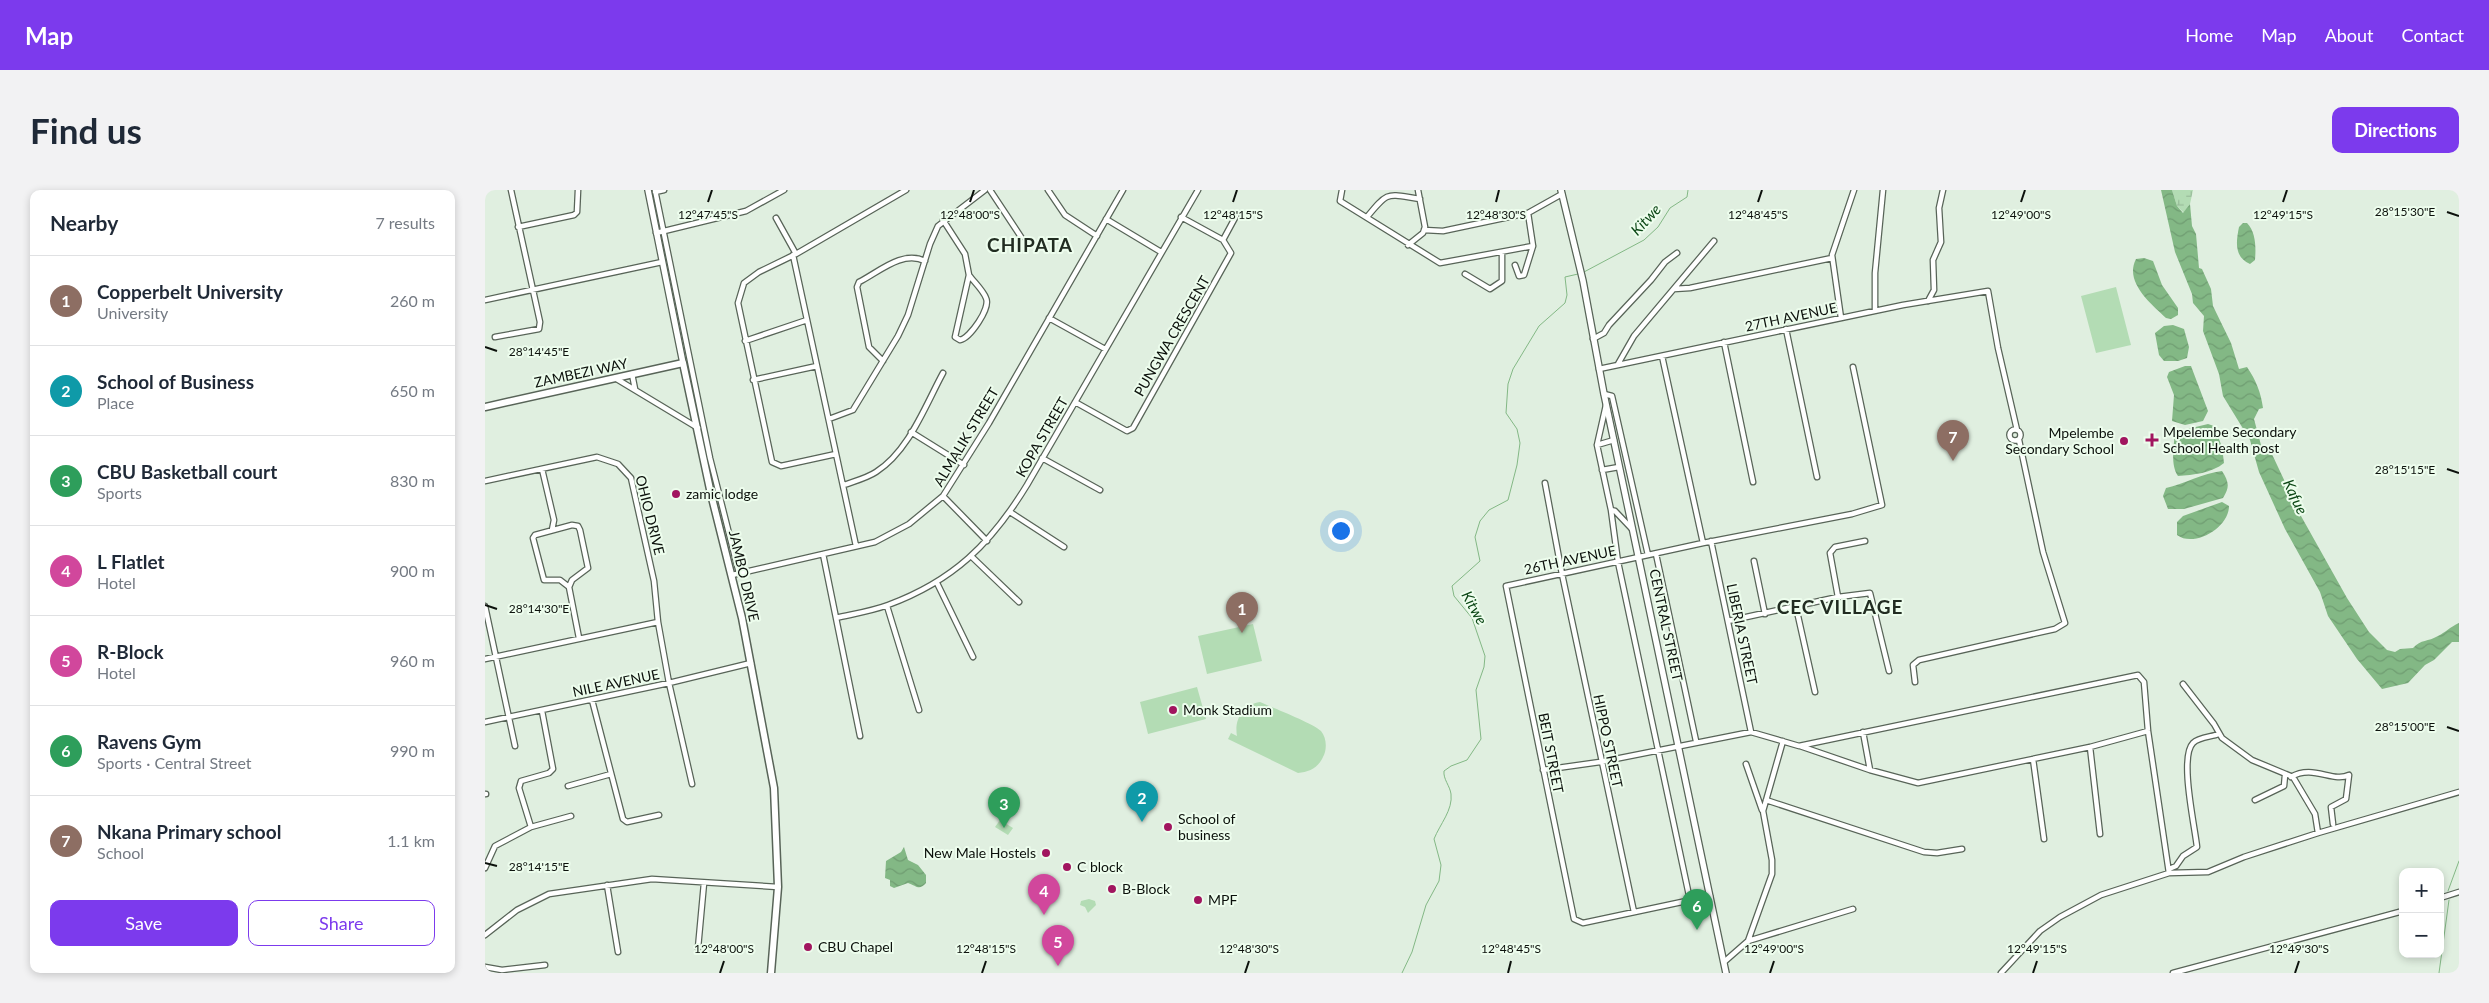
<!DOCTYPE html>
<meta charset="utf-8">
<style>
body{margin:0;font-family:Lato,sans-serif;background:#f2f2f3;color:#1f2937}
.controls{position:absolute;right:15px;bottom:15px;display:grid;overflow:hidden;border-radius:10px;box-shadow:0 2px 8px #0003}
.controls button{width:45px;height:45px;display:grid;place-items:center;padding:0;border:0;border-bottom:1px solid #e0e1e3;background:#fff;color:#1f2937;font:25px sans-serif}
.you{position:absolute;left:855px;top:340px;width:18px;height:18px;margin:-12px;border:4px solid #fff;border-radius:50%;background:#1a73e8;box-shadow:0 0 0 8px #1a73e833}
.badge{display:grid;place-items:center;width:32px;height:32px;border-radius:50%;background:#7c3aed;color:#fff;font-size:16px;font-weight:700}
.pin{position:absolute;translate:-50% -41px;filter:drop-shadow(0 1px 2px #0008)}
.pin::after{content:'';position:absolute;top:26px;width:18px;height:15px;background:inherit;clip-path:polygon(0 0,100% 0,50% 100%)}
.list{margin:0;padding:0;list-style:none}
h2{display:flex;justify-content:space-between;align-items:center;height:65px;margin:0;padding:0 20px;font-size:21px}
h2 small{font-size:16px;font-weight:400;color:#747a83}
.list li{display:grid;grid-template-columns:32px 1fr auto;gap:15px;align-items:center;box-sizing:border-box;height:90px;padding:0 20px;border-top:1px solid #e0e1e3}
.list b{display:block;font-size:19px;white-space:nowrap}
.list p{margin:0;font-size:16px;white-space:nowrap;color:#747a83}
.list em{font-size:16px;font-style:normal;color:#747a83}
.actions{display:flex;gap:10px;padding:15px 20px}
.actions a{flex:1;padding:11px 0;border:1px solid #7c3aed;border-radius:10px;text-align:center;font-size:18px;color:#7c3aed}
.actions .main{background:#7c3aed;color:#fff}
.map{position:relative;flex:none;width:1974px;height:783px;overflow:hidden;border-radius:10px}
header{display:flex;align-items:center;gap:30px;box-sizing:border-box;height:70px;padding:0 25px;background:#7c3aed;color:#fff}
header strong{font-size:24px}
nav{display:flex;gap:28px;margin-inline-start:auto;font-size:18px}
.intro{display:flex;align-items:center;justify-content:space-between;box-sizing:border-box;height:120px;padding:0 30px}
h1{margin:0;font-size:35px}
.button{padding:12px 22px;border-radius:10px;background:#7c3aed;color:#fff;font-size:18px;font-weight:700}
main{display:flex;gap:30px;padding:0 30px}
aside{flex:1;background:#fff;border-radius:10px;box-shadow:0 2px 8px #0003}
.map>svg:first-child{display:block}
.grass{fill:#b3dcb4}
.wetland{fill:url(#wetland-marsh)}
.water{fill:url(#water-waves)}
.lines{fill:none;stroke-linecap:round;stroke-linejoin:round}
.stream{stroke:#83b885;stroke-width:1}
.minor-casing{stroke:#586458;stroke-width:7}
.tertiary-casing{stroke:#586458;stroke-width:8}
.secondary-casing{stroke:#586458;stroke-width:9}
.minor{stroke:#fff;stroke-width:4.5}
.tertiary{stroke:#fff;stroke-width:5.5}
.secondary{stroke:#fff;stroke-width:6}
.ticks{fill:none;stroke:#0c110c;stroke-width:2}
.poi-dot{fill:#a1155f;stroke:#edfded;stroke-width:2}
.labels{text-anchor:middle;stroke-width:4;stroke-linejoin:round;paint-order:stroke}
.street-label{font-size:14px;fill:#0c110c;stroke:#edfded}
.poi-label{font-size:14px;fill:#0c110c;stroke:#edfded;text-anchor:start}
.water-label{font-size:15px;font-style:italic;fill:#0c4716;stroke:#edfded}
.district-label{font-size:19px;font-weight:bold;letter-spacing:1px;fill:#212c21;stroke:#edfded}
.ticks-label{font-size:12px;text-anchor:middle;fill:#0c110c;stroke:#edfded;stroke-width:4;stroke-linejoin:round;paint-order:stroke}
</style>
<header>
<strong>Map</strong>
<nav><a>Home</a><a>Map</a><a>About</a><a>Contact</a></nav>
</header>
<div class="intro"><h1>Find us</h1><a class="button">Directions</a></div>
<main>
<aside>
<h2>Nearby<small>7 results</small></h2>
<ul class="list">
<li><span class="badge" style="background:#8d6e63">1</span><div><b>Copperbelt University</b><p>University</p></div><em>260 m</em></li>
<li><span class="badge" style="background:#0f9aa8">2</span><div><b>School of Business</b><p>Place</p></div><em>650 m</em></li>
<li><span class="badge" style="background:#2e9e5b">3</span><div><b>CBU Basketball court</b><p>Sports</p></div><em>830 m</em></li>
<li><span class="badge" style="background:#d1479c">4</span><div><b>L Flatlet</b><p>Hotel</p></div><em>900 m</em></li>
<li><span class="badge" style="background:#d1479c">5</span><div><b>R-Block</b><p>Hotel</p></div><em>960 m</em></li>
<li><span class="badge" style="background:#2e9e5b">6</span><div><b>Ravens Gym</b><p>Sports · Central Street</p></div><em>990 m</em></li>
<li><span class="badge" style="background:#8d6e63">7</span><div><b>Nkana Primary school</b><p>School</p></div><em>1.1 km</em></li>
</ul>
<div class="actions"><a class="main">Save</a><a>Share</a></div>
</aside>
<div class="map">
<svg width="1974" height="783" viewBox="0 0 1974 783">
<defs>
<pattern id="wetland-marsh" width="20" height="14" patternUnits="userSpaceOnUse" patternTransform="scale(1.25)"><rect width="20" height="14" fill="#b3dcb4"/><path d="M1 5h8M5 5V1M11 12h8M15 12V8" fill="none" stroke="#99bc9a"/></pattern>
<pattern id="water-waves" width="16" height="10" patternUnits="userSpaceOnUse" patternTransform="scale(1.25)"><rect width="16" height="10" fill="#83b885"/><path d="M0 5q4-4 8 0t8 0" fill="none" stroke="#709d72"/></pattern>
</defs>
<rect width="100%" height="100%" fill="#e0efe0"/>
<path class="grass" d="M1631,97L1646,155L1611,163L1596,106Z
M768,434L777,471L722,484L713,446Z
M712,497L721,529L663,544L655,512Z
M775,512C788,518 827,533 836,541C842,548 842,560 838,567C833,578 824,582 813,583L743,549L746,543L752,546C749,529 758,515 775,512Z
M515,630L528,638L523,645L510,637Z
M604,709L610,711L611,715L603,723L600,717L595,715L596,711Z"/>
<path class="wetland" d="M1687,0H1708L1705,14L1699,23L1692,16Z"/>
<path class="water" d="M1676,0H1687L1692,16L1698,23L1705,14L1707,36L1711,44L1714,78L1717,79L1726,99L1728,116L1746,153L1754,179L1762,177C1771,190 1776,203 1778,218L1774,219L1769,229L1776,255L1785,260L1816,326L1862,408L1884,442L1902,460L1910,462L1915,459L1928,458C1936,449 1943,452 1953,446C1961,442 1965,437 1974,433V452H1967L1949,470L1940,475L1923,493L1897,499L1872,469L1843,426L1835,402L1800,339L1774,282L1765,250L1738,206L1734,184L1718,141L1719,126L1708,113L1707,104L1690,62Z
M1758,33H1762C1771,42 1771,58 1770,70L1765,74C1749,67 1751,52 1754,37Z
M1659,68L1668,71L1677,95L1693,118V125L1686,129L1681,128C1666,114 1639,92 1651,69Z
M1688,135L1699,139L1704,157L1702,168L1693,171H1679L1674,165L1670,143L1679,136Z
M1700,176H1706L1723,221L1718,231L1700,235L1687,231L1689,205L1682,187L1684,182Z
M1723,234L1729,236L1737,257L1739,273C1727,283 1708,285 1693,286C1685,275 1689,255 1690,242Z
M1737,281C1744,292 1745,297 1738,308L1699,319H1683L1678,306L1681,298C1699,294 1718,283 1737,281Z
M1737,312L1744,316C1744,338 1709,358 1692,345V332L1698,326Z
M419,657L423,670L433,675L441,685V693C434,701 432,696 423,693L409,698L405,696V690L400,688L401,671L416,662Z"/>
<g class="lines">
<path class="stream" d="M1099,82L1159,50L1173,37L1185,18L1202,7L1203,0
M1963,701L1974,671
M917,783L927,762L941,715L954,691L956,675L949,649C955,634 968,620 966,604C965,596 958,589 959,581L966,576L982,570L996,549L991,500L999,477L1000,466L987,428L969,406L967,396L995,371L990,347L995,331L1004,320L1023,310L1032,275L1035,253L1032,239L1021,223L1023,194L1028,179L1054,136L1080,113L1082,105L1080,87L1093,84
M1954,783L1964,710"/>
<g class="minor-casing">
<path id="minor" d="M170,0L225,268L254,383
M505,0L536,47
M563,0L580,25L612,46
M857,0L855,11L955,73L1048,56L1043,23L1077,4
M170,2L179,0
M882,27C904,0 902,4 935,9
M291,28L311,64
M621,29L676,62
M458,30L480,64L484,85L470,147L475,150C485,148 506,118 501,108C498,100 489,92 484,85
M33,37L89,25L92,22L93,0
M939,40L958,41L1043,23
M171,43L261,21L299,0
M738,50L751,26
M923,55L938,43L940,37L933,0
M308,65L371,356
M1030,75L1034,86L1039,85L1048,56
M980,84L1005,99L1017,91V63
M1189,99L1205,98L1347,68
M0,110L177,72
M1443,111L1449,100L1448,70L1456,52L1454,18L1458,0
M1390,121V83L1398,0
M564,128L620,159
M1356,128L1347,65L1369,0
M1301,139L1332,287
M10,147L54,139L55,132L26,0
M1108,149L1119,143L1124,135L1166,90L1180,72L1192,63
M260,151L322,130
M1239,152L1268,292
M1177,166L1218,353
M398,171L384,157L372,97L374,92C394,82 417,60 440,71
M1133,174L1149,146L1229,51
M1114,179L1418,115L1503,101L1513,158L1532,240
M147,184L150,199
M130,188L213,238
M268,190L332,176
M1119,204L1127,206L1163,365
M590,212L642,241L648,238L746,63L738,50L696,27
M1121,215L1112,255L1126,320
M344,229L368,220L413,146L423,125L445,54L453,36L500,0
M1524.5 245a5.5 5.5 0 1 1 11 0a5.5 5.5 0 1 1-11 0Z
M426,242L479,275
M1112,255L1129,250
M351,264L296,276L287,272L253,113L259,93L274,82L311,64L421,0
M557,268L615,300
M57,279L69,330L67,340
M1117,280L1134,277
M0,291L112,267L133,274L146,288L169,391L173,432L184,493L207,594
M1060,293L1077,384L1149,722
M359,295C370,291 382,288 391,282C424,261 440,216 458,183
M458,306L502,351
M525,322L579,357
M1147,339L1130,321L1126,320L1133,372L1205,710
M1226,351L1266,542
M338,364L375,546
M1171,364L1211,551
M487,367L534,412
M1269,371L1280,424
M247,385L390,352L424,334L458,306L504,233L638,0
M452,393L488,467
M84,397L87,390L103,378L95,340L93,336L87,335L50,345L48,348L59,390H75L84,397L94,448
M1353,407L1345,363L1350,357L1380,351
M0,416L30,556
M402,416L434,520
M1311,417L1330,502
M351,428C368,424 387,421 403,415C468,391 506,354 542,295L713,0
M1243,431L1353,407L1385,403L1404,481
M0,469L173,432
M1430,492L1428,475L1434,470L1570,439L1580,433L1558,362L1534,250
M1698,494L1729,534L1737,548L1767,570L1808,587L1830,624L1833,643
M107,510L138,629L142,632L174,625
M0,532L184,493L266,473
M1378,542L1385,580L1433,593L1605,557L1663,541
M1315,556L1385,580
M1605,557L1615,644
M1548,569L1559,649
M1261,574L1277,620
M1058,580L1115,572L1266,542L1314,556L1653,485L1659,492L1663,541L1684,683
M1806,587C1828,574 1848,593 1864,585L1861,609L1846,617L1848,634
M83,596L126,584
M0,604H1
M1281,610L1439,662L1452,663L1477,659
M1770,610L1799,596L1800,585
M46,637L34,598L36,591L64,583L68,579L57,521
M0,678L10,656L46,637L86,626
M1684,679L1691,676L1698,666L1712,657C1710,637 1694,567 1708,553C1714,547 1726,547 1734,544
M122,695L133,762
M1225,706L1098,733L1089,729L1021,396L1218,353L1367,324L1397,315L1368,177
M1955,708L1974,702
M0,745L32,720L64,704L167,689L293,697
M1263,751L1287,684V670L1278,621L1298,551
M213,758L219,693
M1239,772L1263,751L1368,719
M0,777L17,780L60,775
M1516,783L1555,741L1575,727L1616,705L1684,683L1723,682L1759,667L1833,643L1974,602
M1688,783L1918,721"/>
</g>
<g class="tertiary-casing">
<path id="tertiary" d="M163,0L198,173
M1076,0L1098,91L1119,204L1241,783"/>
</g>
<g class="secondary-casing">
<path id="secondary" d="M0,217L198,173L226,304L257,428L289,598L293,697L286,783"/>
</g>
<use href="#minor" class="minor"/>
<use href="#tertiary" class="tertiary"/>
<use href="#secondary" class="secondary"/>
</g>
<path class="ticks" d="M223,12L227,0M485,12L489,0M748,12L752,0M1011,12L1014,0M1273,12L1277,0M1536,12L1540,0M1798,12L1802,0M1962,22L1974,26M0,157L12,161M1962,279L1974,283M0,415L12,419M1962,537L1974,541M0,673L12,676M235,783L239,771M497,783L501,771M760,783L764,771M1023,783L1026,771M1285,783L1289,771M1548,783L1552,771M1810,783L1814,771"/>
<g class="poi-dot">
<path d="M1664.5 242.5h5v5h5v5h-5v5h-5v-5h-5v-5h5z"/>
<circle cx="1639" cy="251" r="5"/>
<circle cx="191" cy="304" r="5"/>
<circle cx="688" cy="520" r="5"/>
<circle cx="683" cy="637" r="5"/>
<circle cx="561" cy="663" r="5"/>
<circle cx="582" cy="677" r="5"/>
<circle cx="627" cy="699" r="5"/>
<circle cx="713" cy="710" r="5"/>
<circle cx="323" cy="757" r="5"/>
</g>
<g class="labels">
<g class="street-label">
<text transform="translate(1306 127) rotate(-12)" y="5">27TH AVENUE</text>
<text transform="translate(687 146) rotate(-60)" y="5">PUNGWA CRESCENT</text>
<text transform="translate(96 183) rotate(-12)" y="5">ZAMBEZI WAY</text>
<text transform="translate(481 247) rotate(-59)" y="5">ALMALIK STREET</text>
<text transform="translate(557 247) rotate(-60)" y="5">KOPA STREET</text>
<text transform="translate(165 325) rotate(76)" y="5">OHIO DRIVE</text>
<text transform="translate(1085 370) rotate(-12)" y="5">26TH AVENUE</text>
<text transform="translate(259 386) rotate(77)" y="5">JAMBO DRIVE</text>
<text transform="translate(1181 435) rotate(78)" y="5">CENTRAL STREET</text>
<text transform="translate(1257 444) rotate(78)" y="5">LIBERIA STREET</text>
<text transform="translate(131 493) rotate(-12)" y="5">NILE AVENUE</text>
<text transform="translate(1123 551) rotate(78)" y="5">HIPPO STREET</text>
<text transform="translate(1066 563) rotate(79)" y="5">BEIT STREET</text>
</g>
<g class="poi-label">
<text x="1678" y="247">Mpelembe Secondary<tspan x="1678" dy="16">School Health post</tspan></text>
<text x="1629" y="248" text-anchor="end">Mpelembe<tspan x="1629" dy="16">Secondary School</tspan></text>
<text x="201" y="309">zamic lodge</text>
<text x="698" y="525">Monk Stadium</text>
<text x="693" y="634">School of<tspan x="693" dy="16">business</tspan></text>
<text x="551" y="668" text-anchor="end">New Male Hostels</text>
<text x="592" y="682">C block</text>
<text x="637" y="704">B-Block</text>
<text x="723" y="715">MPF</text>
<text x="333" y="762">CBU Chapel</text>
</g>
<g class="water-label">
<text transform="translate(1161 30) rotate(-47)" y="5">Kitwe</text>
<text transform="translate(1810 307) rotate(65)" y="5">Kafue</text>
<text transform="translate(989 418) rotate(61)" y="5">Kitwe</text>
</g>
<g class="district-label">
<text x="545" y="62">CHIPATA</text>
<text x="1355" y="424">CEC VILLAGE</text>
</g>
</g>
<g class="ticks-label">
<text x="1920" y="26">28°15'30"E</text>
<text x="223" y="29">12°47'45"S</text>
<text x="485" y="29">12°48'00"S</text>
<text x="748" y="29">12°48'15"S</text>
<text x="1011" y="29">12°48'30"S</text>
<text x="1273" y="29">12°48'45"S</text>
<text x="1536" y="29">12°49'00"S</text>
<text x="1798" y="29">12°49'15"S</text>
<text x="54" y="166">28°14'45"E</text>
<text x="1920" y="284">28°15'15"E</text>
<text x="54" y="423">28°14'30"E</text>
<text x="1920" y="541">28°15'00"E</text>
<text x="54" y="681">28°14'15"E</text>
<text x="239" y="763">12°48'00"S</text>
<text x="501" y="763">12°48'15"S</text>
<text x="1026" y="763">12°48'45"S</text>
<text x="1814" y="763">12°49'30"S</text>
<text x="764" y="763">12°48'30"S</text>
<text x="1289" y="763">12°49'00"S</text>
<text x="1552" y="763">12°49'15"S</text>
</g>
</svg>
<div class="controls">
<button>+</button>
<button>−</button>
</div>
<div class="you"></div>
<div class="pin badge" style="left:757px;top:443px;background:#8d6e63">1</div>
<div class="pin badge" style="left:657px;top:632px;background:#0f9aa8">2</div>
<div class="pin badge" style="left:519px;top:638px;background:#2e9e5b">3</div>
<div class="pin badge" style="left:559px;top:725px;background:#d1479c">4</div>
<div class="pin badge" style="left:573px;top:776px;background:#d1479c">5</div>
<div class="pin badge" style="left:1212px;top:740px;background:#2e9e5b">6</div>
<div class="pin badge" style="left:1468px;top:271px;background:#8d6e63">7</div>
</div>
</main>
